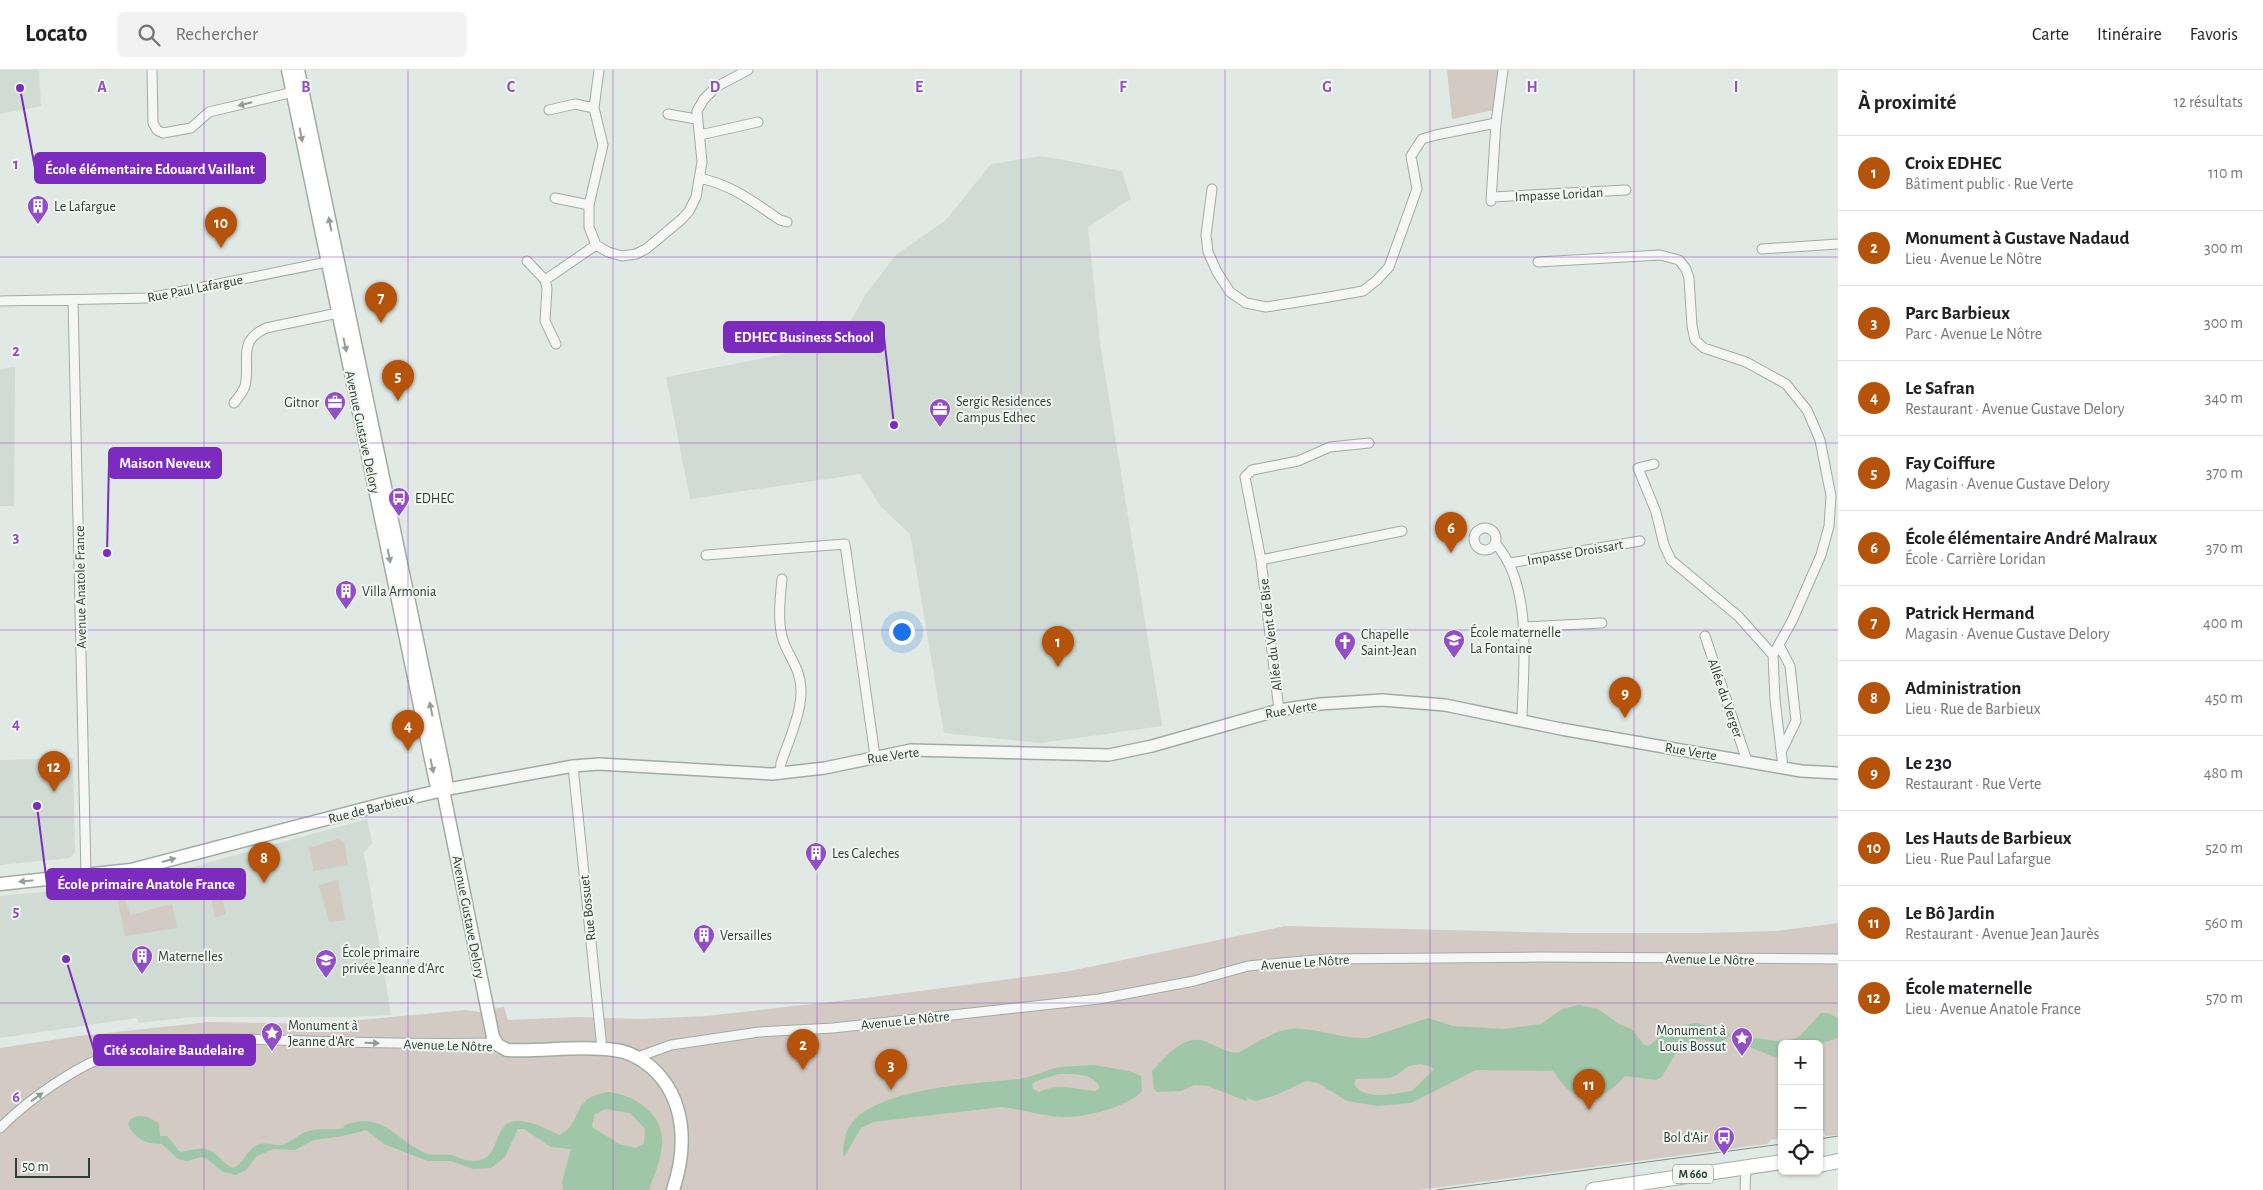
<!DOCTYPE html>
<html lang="fr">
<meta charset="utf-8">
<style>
body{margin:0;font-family:"Alegreya Sans",sans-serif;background:#f2f2f2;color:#202124}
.controls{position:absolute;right:15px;bottom:15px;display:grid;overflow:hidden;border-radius:8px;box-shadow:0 1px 4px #0004}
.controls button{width:45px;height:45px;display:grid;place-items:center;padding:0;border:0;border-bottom:1px solid #e0e0e0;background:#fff;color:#202124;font:25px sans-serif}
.scale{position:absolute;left:15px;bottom:12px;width:75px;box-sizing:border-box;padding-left:5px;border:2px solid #2b3f32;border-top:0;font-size:14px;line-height:18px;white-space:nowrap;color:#2b3f32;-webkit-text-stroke:4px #f1f6f2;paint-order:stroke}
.you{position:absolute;left:901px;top:561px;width:18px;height:18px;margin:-12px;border:4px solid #fff;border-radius:50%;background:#1a73e8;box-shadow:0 0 0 8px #1a73e833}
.badge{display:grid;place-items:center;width:32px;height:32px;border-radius:50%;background:#b45309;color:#fff;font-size:16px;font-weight:700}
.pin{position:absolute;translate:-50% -41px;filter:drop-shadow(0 1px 2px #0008)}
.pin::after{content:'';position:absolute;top:26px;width:18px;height:15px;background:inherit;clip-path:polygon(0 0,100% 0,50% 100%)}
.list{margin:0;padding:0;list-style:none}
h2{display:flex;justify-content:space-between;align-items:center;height:65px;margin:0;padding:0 20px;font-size:21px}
h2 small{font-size:16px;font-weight:400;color:#757577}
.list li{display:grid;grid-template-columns:32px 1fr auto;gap:15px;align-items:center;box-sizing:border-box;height:75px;padding:0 20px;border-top:1px solid #e0e0e0}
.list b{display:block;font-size:19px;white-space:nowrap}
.list p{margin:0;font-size:16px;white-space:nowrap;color:#757577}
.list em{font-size:16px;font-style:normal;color:#757577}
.icon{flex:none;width:28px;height:28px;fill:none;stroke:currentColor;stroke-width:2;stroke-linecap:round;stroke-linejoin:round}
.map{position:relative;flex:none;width:1838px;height:1120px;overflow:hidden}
header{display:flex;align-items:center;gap:30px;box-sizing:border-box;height:70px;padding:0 25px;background:#fff;border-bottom:1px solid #e0e0e0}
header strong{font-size:24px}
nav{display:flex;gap:28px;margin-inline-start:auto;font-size:18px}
.search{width:350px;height:45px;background:#f2f2f2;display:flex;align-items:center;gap:12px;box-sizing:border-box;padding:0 18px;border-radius:8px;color:#757577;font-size:19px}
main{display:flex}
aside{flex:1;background:#fff}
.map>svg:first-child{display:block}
.built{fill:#cfdbd3}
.green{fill:#d2cac3}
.water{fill:#9fc6a8;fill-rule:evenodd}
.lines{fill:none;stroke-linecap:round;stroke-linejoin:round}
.minor-casing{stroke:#9faca4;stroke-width:11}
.tertiary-casing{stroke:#9faca4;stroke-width:14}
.secondary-casing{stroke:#9faca4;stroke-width:15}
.primary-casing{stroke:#a1b4a7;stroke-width:16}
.minor{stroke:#f4f7f5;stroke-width:9}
.tertiary{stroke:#f4f7f5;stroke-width:11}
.secondary{stroke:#fff;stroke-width:12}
.primary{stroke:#fff;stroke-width:14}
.tram{stroke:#7c9183;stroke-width:1}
.oneway{fill:#909b94}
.oneway2{fill:#959f98}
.grid{fill:none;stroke:#924fc5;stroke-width:1;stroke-opacity:0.55}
.labels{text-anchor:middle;stroke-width:4;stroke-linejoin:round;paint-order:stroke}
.shield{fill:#f1f6f2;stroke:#66766c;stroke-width:1}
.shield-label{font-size:12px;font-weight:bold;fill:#2b3f32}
.street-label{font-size:14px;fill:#2b3f32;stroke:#f1f6f2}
.poi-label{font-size:14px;fill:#2b3f32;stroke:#f1f6f2;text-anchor:start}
.grid-label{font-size:16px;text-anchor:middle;font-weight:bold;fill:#924fc5;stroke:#f1f6f2;stroke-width:4;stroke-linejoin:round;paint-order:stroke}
.leader{fill:none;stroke:#7b2cbf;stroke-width:2}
.callout-dot{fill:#7b2cbf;stroke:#f1f6f2;stroke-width:2}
.callout{fill:#7b2cbf;stroke:#7b2cbf;stroke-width:2}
.callout-label{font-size:15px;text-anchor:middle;font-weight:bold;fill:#fff}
</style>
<header>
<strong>Locato</strong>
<div class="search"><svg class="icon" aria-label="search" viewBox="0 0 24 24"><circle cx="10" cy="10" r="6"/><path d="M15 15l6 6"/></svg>Rechercher</div>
<nav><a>Carte</a><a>Itinéraire</a><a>Favoris</a></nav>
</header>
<main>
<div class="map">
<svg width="1838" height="1120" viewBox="0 0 1838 1120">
<rect width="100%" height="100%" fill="#e1e9e4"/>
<path class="built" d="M0,0H39L41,36L0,44Z
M1042,86L1122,101L1131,129L1088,157L1100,273L1162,656L1041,673L944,663L910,464L881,437L860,404L690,429L666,307L838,274L866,224L896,185L946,150L991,94Z
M15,297L14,436H0V299Z
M73,688L75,782L70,788L0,795V690Z
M367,749L372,773L364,783L391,945L349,947H193L139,953L137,948L0,968V826L130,814Z"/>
<path class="green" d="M1447,0H1499L1494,40L1452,49Z
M338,769L344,772L348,795L314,801L309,778Z
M159,805L161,814L124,825L130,845L172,834L177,858L125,866L115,817L154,809Z
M338,810L345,850L329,852L319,815Z
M218,812L226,844L215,848L209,815Z
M1838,853V1065L1825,1066L1824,1062L1819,1063V974H1782V1068L1771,1070L1767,1074L1419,1120H0V978L79,966L209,952L318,954L466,940L479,942L504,937L508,950L577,947L641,949L707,946L882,926L1070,901L1285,856L1569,863H1701L1776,861Z"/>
<path class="water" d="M1579,935L1598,939L1619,954L1632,959L1644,975L1649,976L1663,964L1674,966L1689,954L1697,953L1722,960L1731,964L1721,973L1699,969L1675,984L1662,1007L1656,1010L1625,1006C1598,1036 1575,1036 1553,1001L1476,1000L1411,1033L1378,1036L1347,1031L1318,1013L1306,1011L1276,1025L1256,1031L1247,1028L1246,1031L1208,1016L1194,1015L1181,1021L1157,1022L1154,1019L1152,1001C1165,988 1183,964 1204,971C1215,975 1225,982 1237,983C1253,976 1274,960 1291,959C1317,957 1343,970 1368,968L1428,948L1453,956L1504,959L1541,954L1562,939ZM1420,994L1432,997L1433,1000L1412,1021C1395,1023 1364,1032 1354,1014L1356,1009L1389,1008L1395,1006L1409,996Z
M1821,943H1828L1838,948V968L1819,974H1782L1781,987H1774L1750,977V972L1755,968L1783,972L1799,967Z
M1094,995L1129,1001L1141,1006L1142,1021C1128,1037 1084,1048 1062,1047C1042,1046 1021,1039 1001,1037L873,1052L861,1058L844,1087C842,1081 844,1075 845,1069C853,1017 979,1014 1019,1009C1033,1007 1046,1000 1060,997C1071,996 1083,996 1094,995ZM1059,1004C1074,1004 1094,1003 1100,1018L1096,1021C1073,1020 1062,1012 1039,1022L1033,1019L1032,1014L1036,1011Z
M609,1022C639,1026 669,1048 661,1082C659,1095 653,1108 649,1120H563L562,1112L571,1079L551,1077L524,1059H518L505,1087L491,1098L473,1099L451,1091H428L384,1074L366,1060L343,1066L314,1070L295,1080L273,1079L257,1086L246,1100L236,1105L223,1102L206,1088L201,1087L187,1091L178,1089L162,1074C146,1074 135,1069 128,1054C134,1041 150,1046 159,1054L160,1066H167L180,1082C189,1081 202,1076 211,1081C220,1086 223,1094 233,1098C245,1094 247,1078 259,1074C268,1072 273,1076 282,1075C291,1073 297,1065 306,1062C319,1057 332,1061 345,1058L343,1056C383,1040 394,1069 425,1083C433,1087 443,1083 452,1085C456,1086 461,1089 466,1090C505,1098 488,1052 517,1051C531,1050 547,1060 560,1065C584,1052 570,1027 609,1022ZM605,1039L630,1043L645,1059L644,1074L636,1078L619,1074L592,1057L594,1045Z"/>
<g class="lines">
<g class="minor-casing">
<path id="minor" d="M152,0L153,53L157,60L163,63L191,58L209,42L293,22
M599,0L594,38L603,75L589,135V157L596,175L608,182L622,186L636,184L646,179L682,149L689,141L696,127L702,92L697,41L704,29L716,17L748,0
M549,40L575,34L594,38
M668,44L696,49
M700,65L758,52
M700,108C734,116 752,131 780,150L787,152
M1212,119L1206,165L1208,182L1217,202L1230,222L1246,233L1266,237L1323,228L1363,221L1377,210L1389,197L1417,119L1411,86L1422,69L1436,65L1496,53
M1492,127L1626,120
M555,128L589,135
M1491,131L1496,53L1503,0
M1762,179L1838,174
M527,191L545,210
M1538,192L1660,185L1679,190L1686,199L1689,208L1692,256L1695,270L1704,278L1746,292L1786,314L1807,340L1820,370L1831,426L1829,456L1821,485L1792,551L1773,585L1775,630L1783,697
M73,230L86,805
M0,231L149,228L332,191
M556,274L545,251L547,218L545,210L596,175
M234,333C238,328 243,322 245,316C251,291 236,272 266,258L338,243
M1654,394L1638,398L1656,442L1664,475L1671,490L1738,546L1773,585
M1474 469a11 11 0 1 1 22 0a11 11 0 1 1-22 0Z
M1495,473C1534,516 1523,596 1522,650
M706,485L845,474L875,686
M1261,490L1402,461
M1510,493L1640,471
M1523,557L1602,553
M1705,566L1747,691
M1779,575L1790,596L1796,651L1781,682
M1279,640L1261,490L1245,407L1252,400L1298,391L1330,377L1369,373
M573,696L602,979
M780,704L781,693C788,673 802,641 801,620C801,601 791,590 784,573C777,555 780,528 782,509
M638,987L671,975L759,962L833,958L1099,929L1194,911L1248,896L1326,889L1540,887L1838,889
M0,1058C30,1028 77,995 117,982C177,964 244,969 306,971C369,973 432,974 496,973
M1745,1120L1746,1097"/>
</g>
<g class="tertiary-casing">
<path id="tertiary" d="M443,720L573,696L599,694L772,704L825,698L911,680L1109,685L1152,676L1279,640L1320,634L1382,630L1445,635L1561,659L1801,701L1838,703"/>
</g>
<g class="secondary-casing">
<path id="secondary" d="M288,0L436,713L443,720
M298,0L443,695L446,711L443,720L493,967L498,975L507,980C542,982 579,975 614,980C628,981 640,988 651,997C687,1029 687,1078 673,1120
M0,814L131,800L383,734L443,720"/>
</g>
<g class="primary-casing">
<path id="primary" d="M1819,1095L1838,1091
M1593,1120L1782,1092"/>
</g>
<use href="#minor" class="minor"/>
<use href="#tertiary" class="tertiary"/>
<use href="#secondary" class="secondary"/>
<use href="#primary" class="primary"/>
<path class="tram" d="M1819,1069L1838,1066
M1437,1120L1782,1074"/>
</g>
<defs><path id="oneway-solid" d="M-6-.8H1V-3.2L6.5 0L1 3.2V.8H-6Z" transform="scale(1.25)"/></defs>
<g class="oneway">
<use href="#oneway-solid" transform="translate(245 34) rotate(166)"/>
<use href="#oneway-solid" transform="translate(372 973) rotate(1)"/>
<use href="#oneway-solid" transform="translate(37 1027) rotate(-36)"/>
</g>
<g class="oneway2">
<use href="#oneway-solid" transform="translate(301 65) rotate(79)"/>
<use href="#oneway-solid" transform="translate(330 154) rotate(-101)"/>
<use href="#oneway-solid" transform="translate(345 275) rotate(78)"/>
<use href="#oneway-solid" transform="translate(389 486) rotate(79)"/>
<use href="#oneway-solid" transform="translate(431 639) rotate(-102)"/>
<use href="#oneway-solid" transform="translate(432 696) rotate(78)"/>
<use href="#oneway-solid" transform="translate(169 790) rotate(-15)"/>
<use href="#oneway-solid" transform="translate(26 811) rotate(174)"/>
</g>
<path class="grid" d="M204,0V1120M408,0V1120M613,0V1120M817,0V1120M1021,0V1120M1225,0V1120M1430,0V1120M1634,0V1120M0,187H1838M0,373H1838M0,560H1838M0,747H1838M0,933H1838"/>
<defs>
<g id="building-pin" transform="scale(1.125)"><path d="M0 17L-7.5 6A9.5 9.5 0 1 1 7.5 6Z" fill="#924fc5" stroke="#f1f6f2"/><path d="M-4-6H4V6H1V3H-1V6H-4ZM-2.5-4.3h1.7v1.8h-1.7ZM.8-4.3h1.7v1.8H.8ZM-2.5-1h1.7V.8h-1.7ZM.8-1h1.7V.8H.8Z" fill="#fff"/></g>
<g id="office-pin" transform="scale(1.125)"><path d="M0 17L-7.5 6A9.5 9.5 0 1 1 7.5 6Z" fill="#924fc5" stroke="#f1f6f2"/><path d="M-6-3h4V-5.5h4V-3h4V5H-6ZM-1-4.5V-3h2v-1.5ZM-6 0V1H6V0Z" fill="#fff"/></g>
<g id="bus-pin" transform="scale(1.125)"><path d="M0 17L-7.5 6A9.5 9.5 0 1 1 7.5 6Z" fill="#924fc5" stroke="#f1f6f2"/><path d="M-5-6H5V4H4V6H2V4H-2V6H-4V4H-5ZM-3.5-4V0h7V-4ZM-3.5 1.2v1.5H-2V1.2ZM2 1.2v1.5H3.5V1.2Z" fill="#fff"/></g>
<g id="school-pin" transform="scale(1.125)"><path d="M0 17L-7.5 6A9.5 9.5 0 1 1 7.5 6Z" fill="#924fc5" stroke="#f1f6f2"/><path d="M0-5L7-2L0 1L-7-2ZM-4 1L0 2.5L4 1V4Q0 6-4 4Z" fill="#fff"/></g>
<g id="church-pin" transform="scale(1.125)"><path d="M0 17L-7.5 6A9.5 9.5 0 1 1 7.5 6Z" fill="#924fc5" stroke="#f1f6f2"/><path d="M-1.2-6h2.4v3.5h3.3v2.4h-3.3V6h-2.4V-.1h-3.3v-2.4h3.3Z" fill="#fff"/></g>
<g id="sight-pin" transform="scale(1.125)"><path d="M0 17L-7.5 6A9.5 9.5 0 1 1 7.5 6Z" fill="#924fc5" stroke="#f1f6f2"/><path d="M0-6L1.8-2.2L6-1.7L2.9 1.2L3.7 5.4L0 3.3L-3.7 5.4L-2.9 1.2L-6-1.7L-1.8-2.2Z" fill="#fff"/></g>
</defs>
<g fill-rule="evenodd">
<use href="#building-pin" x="38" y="136"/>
<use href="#office-pin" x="335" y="332"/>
<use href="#office-pin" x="940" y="339"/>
<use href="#bus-pin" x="399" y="428"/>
<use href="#building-pin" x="346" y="521"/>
<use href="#school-pin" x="1454" y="570"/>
<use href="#church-pin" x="1345" y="572"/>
<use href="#building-pin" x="816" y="783"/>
<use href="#building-pin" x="704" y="865"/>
<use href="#building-pin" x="142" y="886"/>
<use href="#school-pin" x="326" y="890"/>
<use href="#sight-pin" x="272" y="963"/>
<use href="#sight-pin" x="1742" y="968"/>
<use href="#bus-pin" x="1724" y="1067"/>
</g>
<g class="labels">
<rect class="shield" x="1673" y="1094.5" width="40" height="19" rx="4"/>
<g class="shield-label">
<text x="1693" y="1108">M 660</text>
</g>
<g class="street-label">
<text transform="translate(1559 124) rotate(-3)" y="5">Impasse Loridan</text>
<text transform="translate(195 218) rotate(-11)" y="5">Rue Paul Lafargue</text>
<text transform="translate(363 362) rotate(78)" y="5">Avenue Gustave Delory</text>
<text transform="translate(1575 482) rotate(-10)" y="5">Impasse Droissart</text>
<text transform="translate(80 517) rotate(-91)" y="5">Avenue Anatole France</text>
<text transform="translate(1270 565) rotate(-97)" y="5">Allée du Vent de Bise</text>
<text transform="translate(1726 628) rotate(71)" y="5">Allée du Verger</text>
<text transform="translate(1291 639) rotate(-10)" y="5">Rue Verte</text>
<text transform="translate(1691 681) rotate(10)" y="5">Rue Verte</text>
<text transform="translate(893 685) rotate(-8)" y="5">Rue Verte</text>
<text transform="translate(371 738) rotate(-14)" y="5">Rue de Barbieux</text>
<text transform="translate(587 838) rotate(-96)" y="5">Rue Bossuet</text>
<text transform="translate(469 847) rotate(79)" y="5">Avenue Gustave Delory</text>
<text transform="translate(1710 889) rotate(1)" y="5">Avenue Le Nôtre</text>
<text transform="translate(1305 892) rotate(-4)" y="5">Avenue Le Nôtre</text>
<text transform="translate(905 950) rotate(-6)" y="5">Avenue Le Nôtre</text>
<text transform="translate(448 975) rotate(2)" y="5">Avenue Le Nôtre</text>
</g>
<g class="poi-label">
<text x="54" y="141">Le Lafargue</text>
<text x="956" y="336">Sergic Residences<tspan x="956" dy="16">Campus Edhec</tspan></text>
<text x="319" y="337" text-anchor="end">Gitnor</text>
<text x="415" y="433">EDHEC</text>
<text x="362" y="526">Villa Armonia</text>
<text x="1470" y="567">École maternelle<tspan x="1470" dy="16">La Fontaine</tspan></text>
<text x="1361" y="569">Chapelle<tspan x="1361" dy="16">Saint-Jean</tspan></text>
<text x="832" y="788">Les Caleches</text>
<text x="720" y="870">Versailles</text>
<text x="342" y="887">École primaire<tspan x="342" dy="16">privée Jeanne d'Arc</tspan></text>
<text x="158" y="891">Maternelles</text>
<text x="288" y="960">Monument à<tspan x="288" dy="16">Jeanne d'Arc</tspan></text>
<text x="1726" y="965" text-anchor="end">Monument à<tspan x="1726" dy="16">Louis Bossut</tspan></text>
<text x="1708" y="1072" text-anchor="end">Bol d'Air</text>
</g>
</g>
<g class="grid-label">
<text x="102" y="22">A</text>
<text x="306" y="22">B</text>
<text x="511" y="22">C</text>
<text x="715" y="22">D</text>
<text x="919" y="22">E</text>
<text x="1123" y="22">F</text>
<text x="1327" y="22">G</text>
<text x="1532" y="22">H</text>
<text x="1736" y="22">I</text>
<text x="16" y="99">1</text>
<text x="16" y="286">2</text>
<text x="16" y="472">3</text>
<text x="16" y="659">4</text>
<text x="16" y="846">5</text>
<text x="16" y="1032">6</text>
</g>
<path class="leader" d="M20 18L35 98M894 355L884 267M107 483L109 393M37 736L47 814M66 889L94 980"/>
<g class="callout-dot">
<circle cx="20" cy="18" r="5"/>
<circle cx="894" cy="355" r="5"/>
<circle cx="107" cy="483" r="5"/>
<circle cx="37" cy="736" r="5"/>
<circle cx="66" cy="889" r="5"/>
</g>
<g class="callout">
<rect x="35" y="83" width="230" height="30" rx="5"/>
<rect x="724" y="252" width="160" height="30" rx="5"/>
<rect x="109" y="378" width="112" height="30" rx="5"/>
<rect x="47" y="799" width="198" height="30" rx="5"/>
<rect x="94" y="965" width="161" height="30" rx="5"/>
</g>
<g class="callout-label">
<text x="150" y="104">École élémentaire Edouard Vaillant</text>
<text x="804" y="272">EDHEC Business School</text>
<text x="165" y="398">Maison Neveux</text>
<text x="146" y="819">École primaire Anatole France</text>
<text x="174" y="985">Cité scolaire Baudelaire</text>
</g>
</svg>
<div class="controls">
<button>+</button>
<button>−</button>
<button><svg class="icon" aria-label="locate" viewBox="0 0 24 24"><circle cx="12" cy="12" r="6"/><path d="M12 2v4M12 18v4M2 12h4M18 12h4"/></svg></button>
</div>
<div class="scale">50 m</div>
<div class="you"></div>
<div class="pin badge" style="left:1058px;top:597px">1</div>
<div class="pin badge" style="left:803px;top:1000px">2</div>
<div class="pin badge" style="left:891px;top:1020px">3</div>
<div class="pin badge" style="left:408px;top:681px">4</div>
<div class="pin badge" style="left:398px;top:331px">5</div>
<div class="pin badge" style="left:1451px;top:483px">6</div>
<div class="pin badge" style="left:381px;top:253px">7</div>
<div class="pin badge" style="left:264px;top:813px">8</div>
<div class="pin badge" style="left:1625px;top:648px">9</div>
<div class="pin badge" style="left:221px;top:178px">10</div>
<div class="pin badge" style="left:1589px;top:1040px">11</div>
<div class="pin badge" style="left:54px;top:722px">12</div>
</div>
<aside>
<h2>À proximité<small>12 résultats</small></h2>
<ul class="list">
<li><span class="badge">1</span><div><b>Croix EDHEC</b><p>Bâtiment public · Rue Verte</p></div><em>110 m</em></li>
<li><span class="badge">2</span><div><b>Monument à Gustave Nadaud</b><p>Lieu · Avenue Le Nôtre</p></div><em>300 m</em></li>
<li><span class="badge">3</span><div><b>Parc Barbieux</b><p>Parc · Avenue Le Nôtre</p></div><em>300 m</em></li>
<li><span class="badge">4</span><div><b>Le Safran</b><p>Restaurant · Avenue Gustave Delory</p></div><em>340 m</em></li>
<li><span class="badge">5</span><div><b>Fay Coiffure</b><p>Magasin · Avenue Gustave Delory</p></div><em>370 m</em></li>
<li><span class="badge">6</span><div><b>École élémentaire André Malraux</b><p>École · Carrière Loridan</p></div><em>370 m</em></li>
<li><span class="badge">7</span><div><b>Patrick Hermand</b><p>Magasin · Avenue Gustave Delory</p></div><em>400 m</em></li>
<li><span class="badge">8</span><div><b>Administration</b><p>Lieu · Rue de Barbieux</p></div><em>450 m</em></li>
<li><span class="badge">9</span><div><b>Le 230</b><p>Restaurant · Rue Verte</p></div><em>480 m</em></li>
<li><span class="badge">10</span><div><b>Les Hauts de Barbieux</b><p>Lieu · Rue Paul Lafargue</p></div><em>520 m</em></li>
<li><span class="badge">11</span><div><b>Le Bô Jardin</b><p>Restaurant · Avenue Jean Jaurès</p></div><em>560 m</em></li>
<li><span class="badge">12</span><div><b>École maternelle</b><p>Lieu · Avenue Anatole France</p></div><em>570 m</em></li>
</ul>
</aside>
</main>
